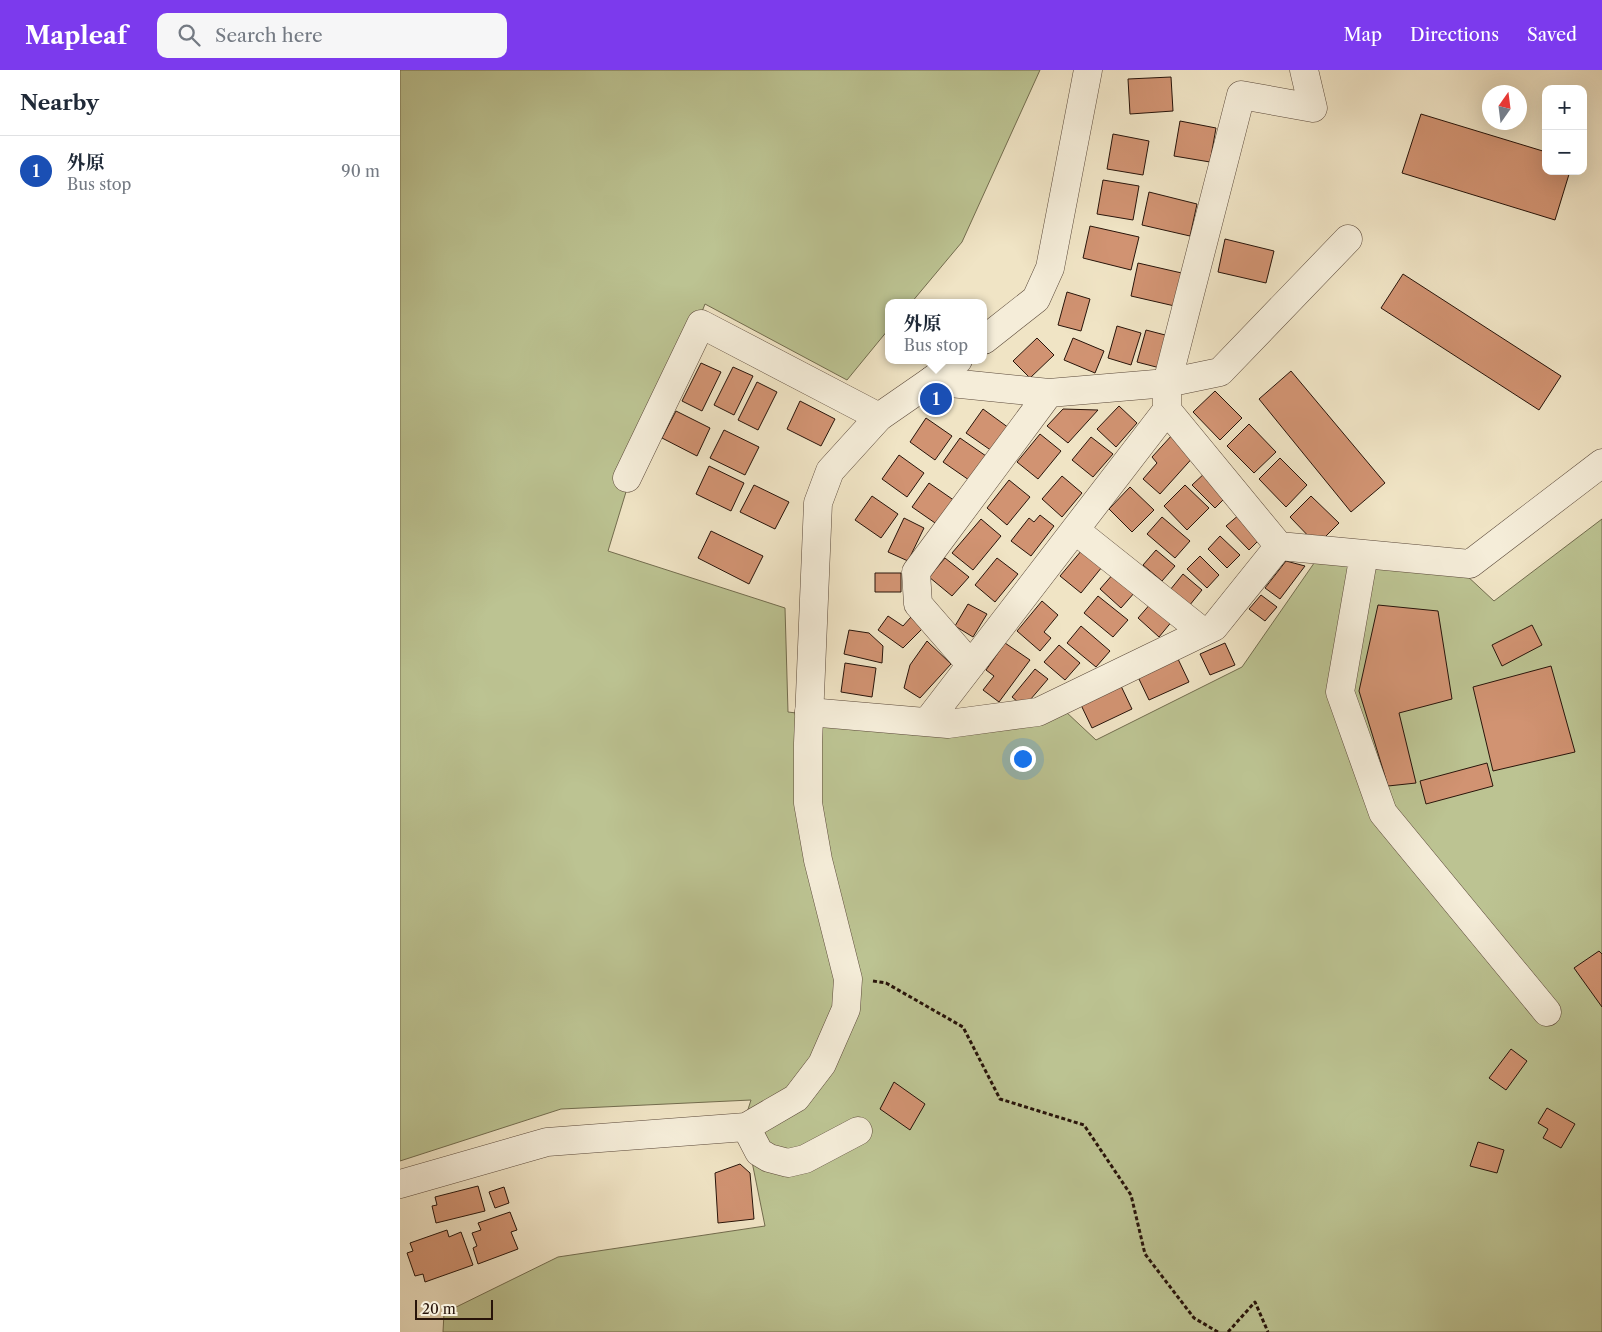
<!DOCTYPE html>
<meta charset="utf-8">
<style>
body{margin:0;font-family:"Libre Caslon Text","Noto Serif JP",serif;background:#f6f6f7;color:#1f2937}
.controls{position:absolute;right:15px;top:15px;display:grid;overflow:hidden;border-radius:10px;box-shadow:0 5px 20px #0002}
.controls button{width:45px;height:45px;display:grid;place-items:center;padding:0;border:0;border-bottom:1px solid #e0e1e3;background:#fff;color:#1f2937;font:25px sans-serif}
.compass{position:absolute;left:1082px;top:15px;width:45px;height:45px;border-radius:50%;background:#fff;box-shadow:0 5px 20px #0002;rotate:14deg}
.scale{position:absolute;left:15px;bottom:12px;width:78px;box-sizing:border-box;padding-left:5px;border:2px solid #28140a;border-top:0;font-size:14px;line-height:18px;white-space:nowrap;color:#28140a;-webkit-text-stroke:4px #f5edd9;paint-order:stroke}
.you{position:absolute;left:622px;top:688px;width:18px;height:18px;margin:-12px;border:4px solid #fff;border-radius:50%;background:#1a73e8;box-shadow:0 0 0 8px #1a73e833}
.badge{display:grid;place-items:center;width:32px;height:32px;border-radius:50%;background:#7c3aed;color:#fff;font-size:16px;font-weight:700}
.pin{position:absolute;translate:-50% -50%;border:2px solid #fff;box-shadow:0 1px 5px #0006}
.popup{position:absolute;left:485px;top:229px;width:102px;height:65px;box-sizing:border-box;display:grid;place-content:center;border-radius:10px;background:#fff;filter:drop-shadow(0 1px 4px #0005);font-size:16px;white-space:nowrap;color:#747a83}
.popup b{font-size:19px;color:#1f2937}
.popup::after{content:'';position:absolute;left:50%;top:100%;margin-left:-10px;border:10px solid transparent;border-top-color:#fff}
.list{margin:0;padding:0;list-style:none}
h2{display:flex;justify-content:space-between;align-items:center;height:65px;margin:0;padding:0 20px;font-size:21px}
h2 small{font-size:16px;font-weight:400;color:#747a83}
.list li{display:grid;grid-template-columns:32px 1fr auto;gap:15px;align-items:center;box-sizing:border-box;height:70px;padding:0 20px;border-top:1px solid #e0e1e3}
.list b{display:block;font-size:19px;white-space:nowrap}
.list p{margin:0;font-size:16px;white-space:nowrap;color:#747a83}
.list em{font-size:16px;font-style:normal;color:#747a83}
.icon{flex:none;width:28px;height:28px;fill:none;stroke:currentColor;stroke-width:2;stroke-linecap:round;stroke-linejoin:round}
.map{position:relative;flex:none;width:1202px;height:1262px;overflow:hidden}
header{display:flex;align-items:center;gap:30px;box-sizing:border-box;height:70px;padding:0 25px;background:#7c3aed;color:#fff}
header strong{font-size:24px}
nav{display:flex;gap:28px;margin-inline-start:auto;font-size:18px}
.search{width:350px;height:45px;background:#f6f6f7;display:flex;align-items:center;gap:12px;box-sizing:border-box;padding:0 18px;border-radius:10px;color:#747a83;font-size:19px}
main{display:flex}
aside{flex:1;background:#fff}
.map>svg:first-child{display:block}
.green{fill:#bcc392;stroke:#726c4e}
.building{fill:#d19372;stroke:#28140a}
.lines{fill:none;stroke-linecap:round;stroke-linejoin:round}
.minor-casing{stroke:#5a4839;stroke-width:29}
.tertiary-casing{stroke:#5a4839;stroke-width:29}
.path{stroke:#28140a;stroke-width:3;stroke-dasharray:4 2.5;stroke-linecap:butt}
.minor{stroke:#f5edd9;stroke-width:28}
.tertiary{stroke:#f5edd9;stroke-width:28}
</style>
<header>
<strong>Mapleaf</strong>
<div class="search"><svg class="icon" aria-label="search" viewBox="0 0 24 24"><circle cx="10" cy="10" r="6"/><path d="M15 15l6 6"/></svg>Search here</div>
<nav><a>Map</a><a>Directions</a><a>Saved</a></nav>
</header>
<main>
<aside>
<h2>Nearby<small></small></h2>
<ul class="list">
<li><span class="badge" style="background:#1a4fb4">1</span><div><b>外原</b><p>Bus stop</p></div><em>90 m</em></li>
</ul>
</aside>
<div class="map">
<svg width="1202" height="1262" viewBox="0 0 1202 1262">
<rect width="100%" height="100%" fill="#f0e4c5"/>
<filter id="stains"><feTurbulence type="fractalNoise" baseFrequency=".004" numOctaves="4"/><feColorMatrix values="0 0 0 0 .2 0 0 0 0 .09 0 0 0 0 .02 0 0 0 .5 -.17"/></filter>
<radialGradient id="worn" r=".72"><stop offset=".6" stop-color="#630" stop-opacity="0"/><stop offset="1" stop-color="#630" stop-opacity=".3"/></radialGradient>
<path class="green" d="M0,0H640L562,172L511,233H488V260L447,310L305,234L280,298L236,389L208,481L385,538L388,642L543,661L665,641L696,670L842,597L919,486L1065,504L1094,531L1202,449V1262H43L44,1243L158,1187L365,1156L344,1052L351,1030L161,1039L0,1091Z"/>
<path class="building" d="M771,7L773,41L730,44L728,9Z
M1021,44L1146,82V101H1170L1155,150L1002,103Z
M780,51L816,58L810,92L774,86Z
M713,64L749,71L743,105L707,99Z
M703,110L739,116L733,150L697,144Z
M749,122L797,134L790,166L742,155Z
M690,156L739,167L731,200L683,188Z
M825,169L874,181L866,213L818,202Z
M738,193L786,204L779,237L731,226Z
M1003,204L1161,306L1139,340L981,238Z
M667,222L690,229L681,261L658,255Z
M717,256L741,263L731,295L708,288Z
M746,260L769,266L760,298L737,292Z
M637,268L654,285L630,308L613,291Z
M673,268L704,281L695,303L664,290Z
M301,293L321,302L302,341L282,331Z
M333,297L353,306L334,345L314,335Z
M891,301L985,413L951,442L859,329Z
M357,312L377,322L358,360L338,350Z
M815,321L842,348L820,370L793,342Z
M400,331L435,349L421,376L387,359Z
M719,336L737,353L716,377L697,359Z
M583,339L609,358L592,381L566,363Z
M663,339L698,340L668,373L647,356Z
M276,341L310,358L297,386L262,368Z
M526,348L552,366L535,390L510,372Z
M849,354L876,382L854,403L827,376Z
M324,360L359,377L345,405L310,388Z
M640,364L661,381L638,409L617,392Z
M773,364L796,384L760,424L743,409L757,393L752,387Z
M691,367L713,384L693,407L672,390Z
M560,368L586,386L569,410L543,392Z
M499,385L524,403L507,427L482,409Z
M880,388L907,415L886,437L859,409Z
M309,396L344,413L331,441L296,424Z
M806,402L828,425L815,438L792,415Z
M662,406L682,423L662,447L642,429Z
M609,410L630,427L607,455L587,438Z
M529,413L555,431L538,455L512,437Z
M354,415L389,432L375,459L340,442Z
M785,415L809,438L787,460L764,436Z
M730,417L754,440L732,462L709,439Z
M472,426L498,444L481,468L455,450Z
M911,426L939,453L917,475L890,447Z
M840,444L862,467L849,480L826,456Z
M640,445L654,456L631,486L611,471L629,448L634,452Z
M762,447L790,471L775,488L747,464Z
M504,448L524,458L508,491L488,482Z
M581,449L601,466L573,500L552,483Z
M311,461L363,486L349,514L298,488Z
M820,466L840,485L827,498L808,479Z
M682,480L702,497L681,523L660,506Z
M756,480L775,496L762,511L743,495Z
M800,486L819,505L807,518L787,499Z
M545,488L569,507L552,526L529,507Z
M597,488L618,504L595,532L575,515Z
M886,491L905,496L880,529L865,518Z
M475,503H501V522H475Z
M714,503L735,522L721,538L700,519Z
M783,504L802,520L789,536L770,520Z
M861,525L877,537L865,551L849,539Z
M698,526L728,550L713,567L684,543Z
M642,531L658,545L644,562L651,568L640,581L617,561Z
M752,532L773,550L759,567L738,548Z
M568,534L587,544L573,567L555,556Z
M978,535L1038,541L1052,629L999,643L1016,713L988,716L959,621Z
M488,546L503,556L511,547L522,559L503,578L478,560Z
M1132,555L1142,575L1102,596L1092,575Z
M681,556L710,581L696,597L667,573Z
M449,560L469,563L483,576L482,593L444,584Z
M527,571L551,594L520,628L504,618L510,595Z
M605,573L630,590L599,632L583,620L594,606L586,600Z
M825,573L835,595L810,605L800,584Z
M659,575L680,593L665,610L644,592Z
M778,589L789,612L749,630L738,607Z
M445,593L476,598L472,627L441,622Z
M1151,596L1175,682L1093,701L1073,617Z
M635,599L648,609L624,637L612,627Z
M721,616L732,639L692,658L681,635Z
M1087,693L1093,716L1026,734L1020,711Z
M1199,881L1202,884V937L1174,898Z
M1111,979L1127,991L1106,1020L1089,1008Z
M494,1012L525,1034L510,1060L480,1039Z
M1147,1038L1175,1054L1161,1078L1143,1068L1148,1059L1138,1053Z
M1078,1072L1104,1080L1097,1103L1070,1096Z
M340,1094L350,1103L354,1149L318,1153L315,1103Z
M78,1116L85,1141L36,1153L32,1136L37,1135L35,1127Z
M104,1117L109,1133L95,1138L89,1122Z
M110,1142L117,1160L111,1162L118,1179L78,1194L73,1178L77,1176L72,1163L81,1160L78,1153Z
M47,1160L49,1167L61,1162L73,1195L25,1212L23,1204L15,1206L7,1183L13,1181L10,1173Z"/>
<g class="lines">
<g class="minor-casing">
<path id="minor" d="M531,311L649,323L767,313L841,25L913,38L904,0
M767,340L879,476
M227,408L301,254L479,347
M675,460L803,562
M964,484L940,622L983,743L1147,942
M571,595L518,534L516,502L649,323
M409,642L548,654L638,642L814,557L879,476L1070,494L1202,393
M527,652L767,340V313L820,302L948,169
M346,1057L359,1082L369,1088L388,1093L405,1089L458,1061"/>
</g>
<g class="tertiary-casing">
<path id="tertiary" d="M584,270L636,229L650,198L688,0
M0,1114L147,1072L346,1057L396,1028L422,994L446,939L448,909L418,790L408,733V673L418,433L430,401L479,347L531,311L558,290"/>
</g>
<path class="path" d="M473,911L486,913L563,957L600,1029L684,1055L731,1125L745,1184L794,1248L818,1262
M828,1262L855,1232L868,1262"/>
<use href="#minor" class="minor"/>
<use href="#tertiary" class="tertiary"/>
</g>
<rect width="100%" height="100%" filter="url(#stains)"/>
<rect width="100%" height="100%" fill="url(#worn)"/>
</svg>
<div class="controls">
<button>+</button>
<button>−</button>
</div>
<svg class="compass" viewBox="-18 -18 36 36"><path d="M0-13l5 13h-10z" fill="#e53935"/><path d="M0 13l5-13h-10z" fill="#747a83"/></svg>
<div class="scale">20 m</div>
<div class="you"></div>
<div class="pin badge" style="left:536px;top:329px;background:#1a4fb4">1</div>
<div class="popup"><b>外原</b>Bus stop</div>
</div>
</main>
